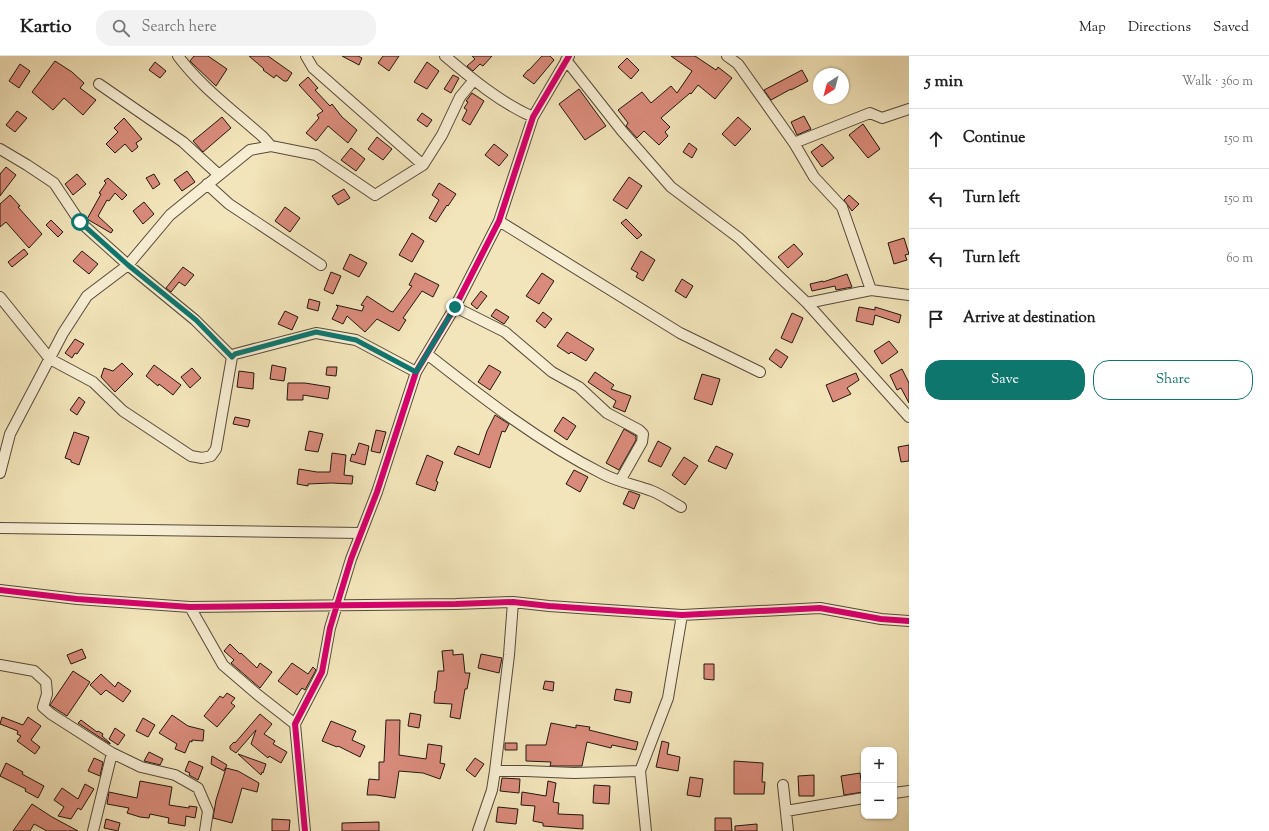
<!DOCTYPE html>
<meta charset="utf-8">
<style>
body{margin:0;font-family:"Sorts Mill Goudy",serif;background:#f2f2f2;color:#222}
.controls{position:absolute;right:12px;bottom:12px;display:grid;overflow:hidden;border-radius:8px;box-shadow:0 1px 3px #0004}
.controls button{width:36px;height:36px;display:grid;place-items:center;padding:0;border:0;border-bottom:1px solid #e0e0e0;background:#fff;color:#222;font:20px sans-serif}
.compass{position:absolute;left:813px;top:12px;width:36px;height:36px;border-radius:50%;background:#fff;box-shadow:0 1px 3px #0004;rotate:216deg}
.stop{position:absolute;width:12px;height:12px;margin:-9px;border:3px solid #0f766e;border-radius:50%;background:#fff}
.stop.end{background:#0f766e;border-color:#fff;box-shadow:0 1px 4px #0008}
.list{margin:0;padding:0;list-style:none}
h2{display:flex;justify-content:space-between;align-items:center;height:52px;margin:0;padding:0 16px;font-size:17px}
h2 small{font-size:13px;font-weight:400;color:#767676}
.list li{display:grid;grid-template-columns:26px 1fr auto;gap:12px;align-items:center;box-sizing:border-box;height:60px;padding:0 16px;border-top:1px solid #e0e0e0}
.list b{display:block;font-size:15px;white-space:nowrap}
.list em{font-size:13px;font-style:normal;color:#767676}
.actions{display:flex;gap:8px;padding:12px 16px}
.actions a{flex:1;padding:9px 0;border:1px solid #0f766e;border-radius:16px;text-align:center;font-size:14px;color:#0f766e}
.actions .main{background:#0f766e;color:#fff}
.icon{flex:none;width:22px;height:22px;fill:none;stroke:currentColor;stroke-width:2;stroke-linecap:round;stroke-linejoin:round}
.map{position:relative;flex:none;width:909px;height:775px;overflow:hidden}
header{display:flex;align-items:center;gap:24px;box-sizing:border-box;height:56px;padding:0 20px;background:#fff;border-bottom:1px solid #e0e0e0}
header strong{font-size:19px}
nav{display:flex;gap:22px;margin-inline-start:auto;font-size:14px}
.search{width:280px;height:36px;background:#f2f2f2;display:flex;align-items:center;gap:10px;box-sizing:border-box;padding:0 14px;border-radius:16px;color:#767676;font-size:15px}
main{display:flex}
aside{flex:1;background:#fff}
.map>svg:first-child{display:block}
.building{fill:#da8c7c;stroke:#22160e}
.lines{fill:none;stroke-linecap:round;stroke-linejoin:round}
.street-casing{stroke:#564a39;stroke-width:12}
.street{stroke:#f7eed3;stroke-width:10}
.cycleway-casing{stroke:#f7eed3;stroke-width:8}
.cycleway{stroke:#d6006c;stroke-width:6}
.route{stroke:#0f766e;stroke-width:5}
</style>
<header>
<strong>Kartio</strong>
<div class="search"><svg class="icon" aria-label="search" viewBox="0 0 24 24"><circle cx="10" cy="10" r="6"/><path d="M15 15l6 6"/></svg>Search here</div>
<nav><a>Map</a><a>Directions</a><a>Saved</a></nav>
</header>
<main>
<div class="map">
<svg width="909" height="775" viewBox="0 0 909 775">
<rect width="100%" height="100%" fill="#f3e5bb"/>
<filter id="stains"><feTurbulence type="fractalNoise" baseFrequency=".005" numOctaves="4"/><feColorMatrix values="0 0 0 0 .2 0 0 0 0 .09 0 0 0 0 .02 0 0 0 .5 -.17"/></filter>
<radialGradient id="worn" r=".72"><stop offset=".6" stop-color="#630" stop-opacity="0"/><stop offset="1" stop-color="#630" stop-opacity=".3"/></radialGradient>
<path class="building" d="M194,0H208L227,13L216,30L190,5Z
M249,0H268L292,17L287,25H284L276,19L274,22L263,14L264,13Z
M342,0H358L362,2L359,9Z
M383,0H399L389,15L378,7Z
M472,0H492L483,10L480,8L473,15L467,10L475,3Z
M542,0H550L554,4L534,28L523,20L528,14H529Z
M671,0H695L716,14L718,11L732,22L715,43L698,29L691,38L690,37L661,62L670,71L665,76L668,80L659,89L644,75L637,82L626,70L628,67L618,54L642,36L651,47L671,30L677,37L692,15Z
M627,2L639,14L631,23L618,11Z
M55,5L72,16L84,27L80,32L96,44L83,59L64,42L53,54L32,36Z
M155,6L166,15L160,22L149,14Z
M427,6L439,15L427,33L414,26Z
M20,8L30,15L19,32L9,25Z
M802,14L808,25L791,34V33L771,44L764,34Z
M453,19L459,22L451,37L444,33Z
M308,21L318,32L315,34L330,50L332,48L342,61L357,74L348,87L328,70L316,85L306,77L319,62L317,59L323,55L299,29Z
M579,33L606,70L585,84L559,48Z
M472,37L484,45L470,69L462,64L467,54L464,52L468,46L466,45Z
M17,55L27,62L15,76L6,69Z
M422,57L432,64L427,71L417,64Z
M804,60L811,73L797,79L791,66Z
M222,61L231,72L203,96L193,85Z
M738,61L751,73L735,90L722,78Z
M124,62L142,83L136,87L138,91L132,96L125,88L115,97L106,88L118,76L114,72Z
M863,68L880,93L868,102L849,79Z
M377,81L392,93L383,104L368,93Z
M689,87L697,93L692,102L683,96Z
M494,88L508,99L499,110L485,99Z
M822,88L834,102L822,111L811,96Z
M351,92L365,103L356,115L341,104Z
M6,111L16,119L0,140V118Z
M187,115L195,126L182,135L174,124Z
M77,118L86,128L73,139L65,128Z
M154,118L160,128L153,133L146,122Z
M629,121L642,130L627,153L613,144Z
M108,122L127,139L122,144L115,137L109,145L107,144L98,160L113,174L111,177L87,163L101,138L99,137L106,127L104,125Z
M439,127L456,138L448,150L447,149L436,166L429,162L439,144L432,139Z
M344,133L350,142L338,149L332,140Z
M10,139L20,150L18,151L42,178L29,192L6,166L0,171V148Z
M849,139L859,148L852,155L844,144Z
M144,146L154,158L143,168L133,155Z
M285,151L300,162L290,176L275,165Z
M626,163L642,179L637,183L621,167Z
M51,164L63,176L58,181L46,169Z
M412,177L424,185L412,206L399,199Z
M904,182L909,198L905,199L907,204L894,208L888,187Z
M794,188L803,198L788,212L778,201Z
M24,193L28,198L12,211L8,206Z
M82,195L98,208L89,218L73,205Z
M641,195L655,204L643,225L636,221L638,217L631,213Z
M350,198L367,207L359,221L343,213Z
M183,211L194,219L185,230L179,226L171,236L166,232Z
M331,216L341,220L333,238L324,234Z
M415,217L439,229L433,241L422,235L403,262L406,264L399,275L377,263L365,276L347,260L343,268L332,263L338,251L336,249L362,255L364,250L361,249L367,240L390,255L393,256L412,230L409,229Z
M542,217L554,225L539,248L526,240Z
M847,218L852,231L836,234L835,230L812,235L810,228L823,225V226Z
M682,223L693,230L686,242L675,235Z
M481,235L487,240L477,253L471,248Z
M309,243L320,246L318,255L307,252Z
M859,251L875,254V251L901,259L899,267L875,259L873,269L856,265Z
M496,253L509,261L504,268L491,260Z
M285,255L298,261L292,274L278,268Z
M543,256L552,263L545,272L536,265Z
M792,257L803,262L792,287L781,282Z
M567,276L594,293L586,305L571,296L569,298L557,290Z
M75,283L84,288L77,298L75,297L72,302L65,297Z
M889,285L898,296L882,308L874,295Z
M776,293L788,301L781,312L769,303Z
M122,307L133,318L115,336L101,321L104,312L113,315Z
M154,309L181,329L173,339L159,328L158,330L146,320Z
M272,309L286,312L284,325L270,323Z
M489,309L501,316L490,334L478,326Z
M327,311H337L336,320L326,319Z
M192,312L201,322L190,332L181,321Z
M902,313L909,327V347L901,332L897,334L890,319Z
M239,315L254,317L253,333L237,331Z
M595,316L614,329L611,333L631,340L625,356L613,351L616,345L588,326Z
M856,317L859,324L847,332L851,338L833,346L826,329Z
M702,318L720,323L712,349L694,343Z
M288,327H305L330,331L328,343L303,339V344H287Z
M79,341L85,346L77,359L70,354Z
M495,359L509,368L505,376L502,375L490,412L454,398L458,390L479,399L487,375Z
M235,361L250,364L248,371L233,368Z
M563,361L576,370L567,384L554,375Z
M624,373L636,380V384L619,414L606,407Z
M376,374L386,376L380,397L371,395Z
M309,375L323,378L318,396L305,394Z
M74,376L89,381L79,409L71,406V404L65,402Z
M658,385L671,392L661,411L648,405Z
M359,387L369,390L365,409L350,405L352,398L355,399Z
M909,389V405L901,406L898,391Z
M716,390L733,398L726,413L708,405Z
M332,397L346,399L344,419L353,420L352,428L331,427L308,428V430L297,428L299,413L317,416H330Z
M427,399L443,406L436,425L438,426L435,435L416,428Z
M684,401L698,410L685,429L672,419Z
M574,414L588,421L580,436L566,428Z
M629,435L640,439L634,453L623,448Z
M230,588L240,598L241,597L257,612L260,607L272,616L260,632L231,607L234,604L224,595Z
M82,593L86,602L71,608L67,599Z
M453,594V599L463,598L465,617H470L467,633H465L460,663L450,661L452,648L434,647L435,635H436L438,615H444L442,595Z
M481,598L502,602L499,617L478,612Z
M292,607L308,618L313,611L316,614L305,634L302,632L297,639L278,625Z
M704,608H714V624L704,623Z
M73,615L90,626L67,660L50,649Z
M101,618L115,631L118,626L131,635L123,646L106,634L101,639L90,629Z
M545,625L554,626L553,635L543,633Z
M616,633L632,636L630,647L614,644Z
M227,637L235,642L231,647L235,650L217,671L204,660L220,640L223,642Z
M410,657L421,659L419,672L408,670Z
M260,658L272,668L264,678L275,685L273,688L287,696L281,707L269,700L268,702L251,688L256,674L236,697L230,693V690L234,686L235,687Z
M172,659L188,670L204,674L203,685L192,684V686L190,685L185,697L175,693L177,688L159,677Z
M2,661L23,669L28,661L41,670L31,684L40,691L35,698L17,685L21,680L17,678L18,675L0,668Z
M143,662L155,669L148,681L136,675Z
M81,664L97,676L98,675L103,678L102,680L110,687V688L78,667Z
M386,664H400L399,699L426,703L428,688L442,690L440,707L445,708L440,723L423,717L399,715L395,742L376,739H367L369,723L379,724V706H384Z
M331,665L356,675L352,684L365,690L360,701L338,690L337,691L322,685Z
M551,667L576,672V669L590,671L589,674L638,686L636,694L612,689L611,692L587,686L582,710H550L551,706L526,705V689H546Z
M115,672L125,679L118,689L109,683Z
M662,685L669,687L667,698L680,701L678,715L656,711Z
M505,687H517V694H505Z
M149,696L163,703L160,709L144,705Z
M238,698L266,708L263,717L262,716L261,719Z
M212,700L227,709L224,715L211,708Z
M94,702L103,706L100,720L88,715Z
M475,702L484,708L475,721L466,714Z
M189,705L203,711L198,724L189,719L190,717L185,715Z
M734,705L763,707L762,726H765L764,738H734Z
M6,707L23,716L22,718L44,730L38,742L25,735L26,733L0,720Z
M226,712L238,715L259,727L257,736L242,732L232,767L213,762L216,744Z
M860,717L863,736L844,739L841,720Z
M814,719V740H799L798,720Z
M690,721L703,723L700,741L687,739Z
M502,722L520,723L519,737L500,735Z
M140,725L172,731L169,749L189,752V750L197,751L195,762L186,760L185,770L168,767L169,762L150,758L149,762L140,761L127,757L129,752L107,748L109,736L137,742Z
M548,725L556,727L553,746L559,747L558,758L583,759V773L543,770V767L533,765L535,750L521,749L522,736L546,740Z
M85,728L94,733L81,754L78,752L71,763L58,760L64,751L54,744L62,732L78,743Z
M594,729L610,730L609,748L593,747Z
M32,748L52,761L78,775H47L34,768L30,775H13Z
M498,751L518,753L516,768L496,766Z
M715,762H731L732,775H715Z
M106,763L120,767L118,775L104,772Z
M272,763L290,764L289,775H272Z
M379,766V775H342V767Z
M757,768V775H735V770Z"/>
<g class="lines">
<g class="street-casing">
<path id="street" d="M178,0C201,31 234,55 263,81L271,90L316,99L375,139L423,109
M306,0L313,12L423,109L442,79L460,41L474,24
M445,0C472,23 501,47 533,61
M727,0L738,8L794,87L814,121L842,151L871,234
M566,4L622,75L671,131L739,182L807,247L909,361
M99,28L183,86L219,119
M794,87L870,57L882,62L909,53
M0,93L27,109L54,127L80,166L128,209L195,264L232,301
M207,128L229,148L321,209
M499,165L680,277L760,316
M0,241L50,303L93,326L123,355L191,400L202,402L211,400L216,393L232,301L235,298L316,277L356,284L416,316
M807,247L871,234L909,239
M455,251L505,276L552,316L579,331L607,357L639,374L643,378L642,386L620,425
M427,298C483,342 539,386 603,418C618,426 636,429 652,435C662,439 672,446 681,451
M0,417L10,378L63,277L87,240L128,209L170,159L250,94L271,90
M0,472L361,477
M0,534L77,543L190,551L456,548L513,546L549,550L682,559L820,552L881,563L909,565
M190,551L223,609L258,639L295,668
M0,609L34,615L46,626L47,638L43,651L51,658L112,697L141,711L175,719L198,732L208,755L205,775
M495,715H526L574,717L640,715
M783,729L788,775
M894,737L909,735
M786,755L864,742
M93,775L112,697
M305,775L295,668L322,616L330,572L351,503L377,436L416,316L455,251L499,165L533,61L569,0
M478,775L492,734L495,715L509,599L513,546
M646,775L640,715L668,642L682,559"/>
</g>
<use href="#street" class="street"/>
<g class="cycleway-casing">
<path id="cycleway" d="M0,534L77,543L190,551L456,548L513,546L549,550L682,559L820,552L881,563L909,565
M305,775L295,668L322,616L330,572L351,503L377,436L416,316L455,251L499,165L533,61L569,0"/>
</g>
<use href="#cycleway" class="cycleway"/>
</g>
<g class="lines">
<path class="route" d="M80,166L128,209L196,264L232,301L235,298L316,276L356,284L416,316L455,251"/>
</g>
<rect width="100%" height="100%" filter="url(#stains)"/>
<rect width="100%" height="100%" fill="url(#worn)"/>
</svg>
<div class="controls">
<button>+</button>
<button>−</button>
</div>
<svg class="compass" viewBox="-18 -18 36 36"><path d="M0-13l5 13h-10z" fill="#e53935"/><path d="M0 13l5-13h-10z" fill="#767676"/></svg>
<div class="stop" style="left:80px;top:166px"></div>
<div class="stop end" style="left:455px;top:251px"></div>
</div>
<aside>
<h2>5 min<small>Walk · 360 m</small></h2>
<ul class="list">
<li><svg class="icon" aria-label="ahead" viewBox="0 0 24 24"><path d="M12 20V5M6 11l6-6 6 6"/></svg><div><b>Continue</b></div><em>150 m</em></li>
<li><svg class="icon" aria-label="left" viewBox="0 0 24 24"><path d="M17 20v-9H6M10 6l-5 5 5 5"/></svg><div><b>Turn left</b></div><em>150 m</em></li>
<li><svg class="icon" aria-label="left" viewBox="0 0 24 24"><path d="M17 20v-9H6M10 6l-5 5 5 5"/></svg><div><b>Turn left</b></div><em>60 m</em></li>
<li><svg class="icon" aria-label="arrive" viewBox="0 0 24 24"><path d="M6 21V4h12l-3 4 3 4H6"/></svg><div><b>Arrive at destination</b></div></li>
</ul>
<div class="actions"><a class="main">Save</a><a>Share</a></div>
</aside>
</main>
